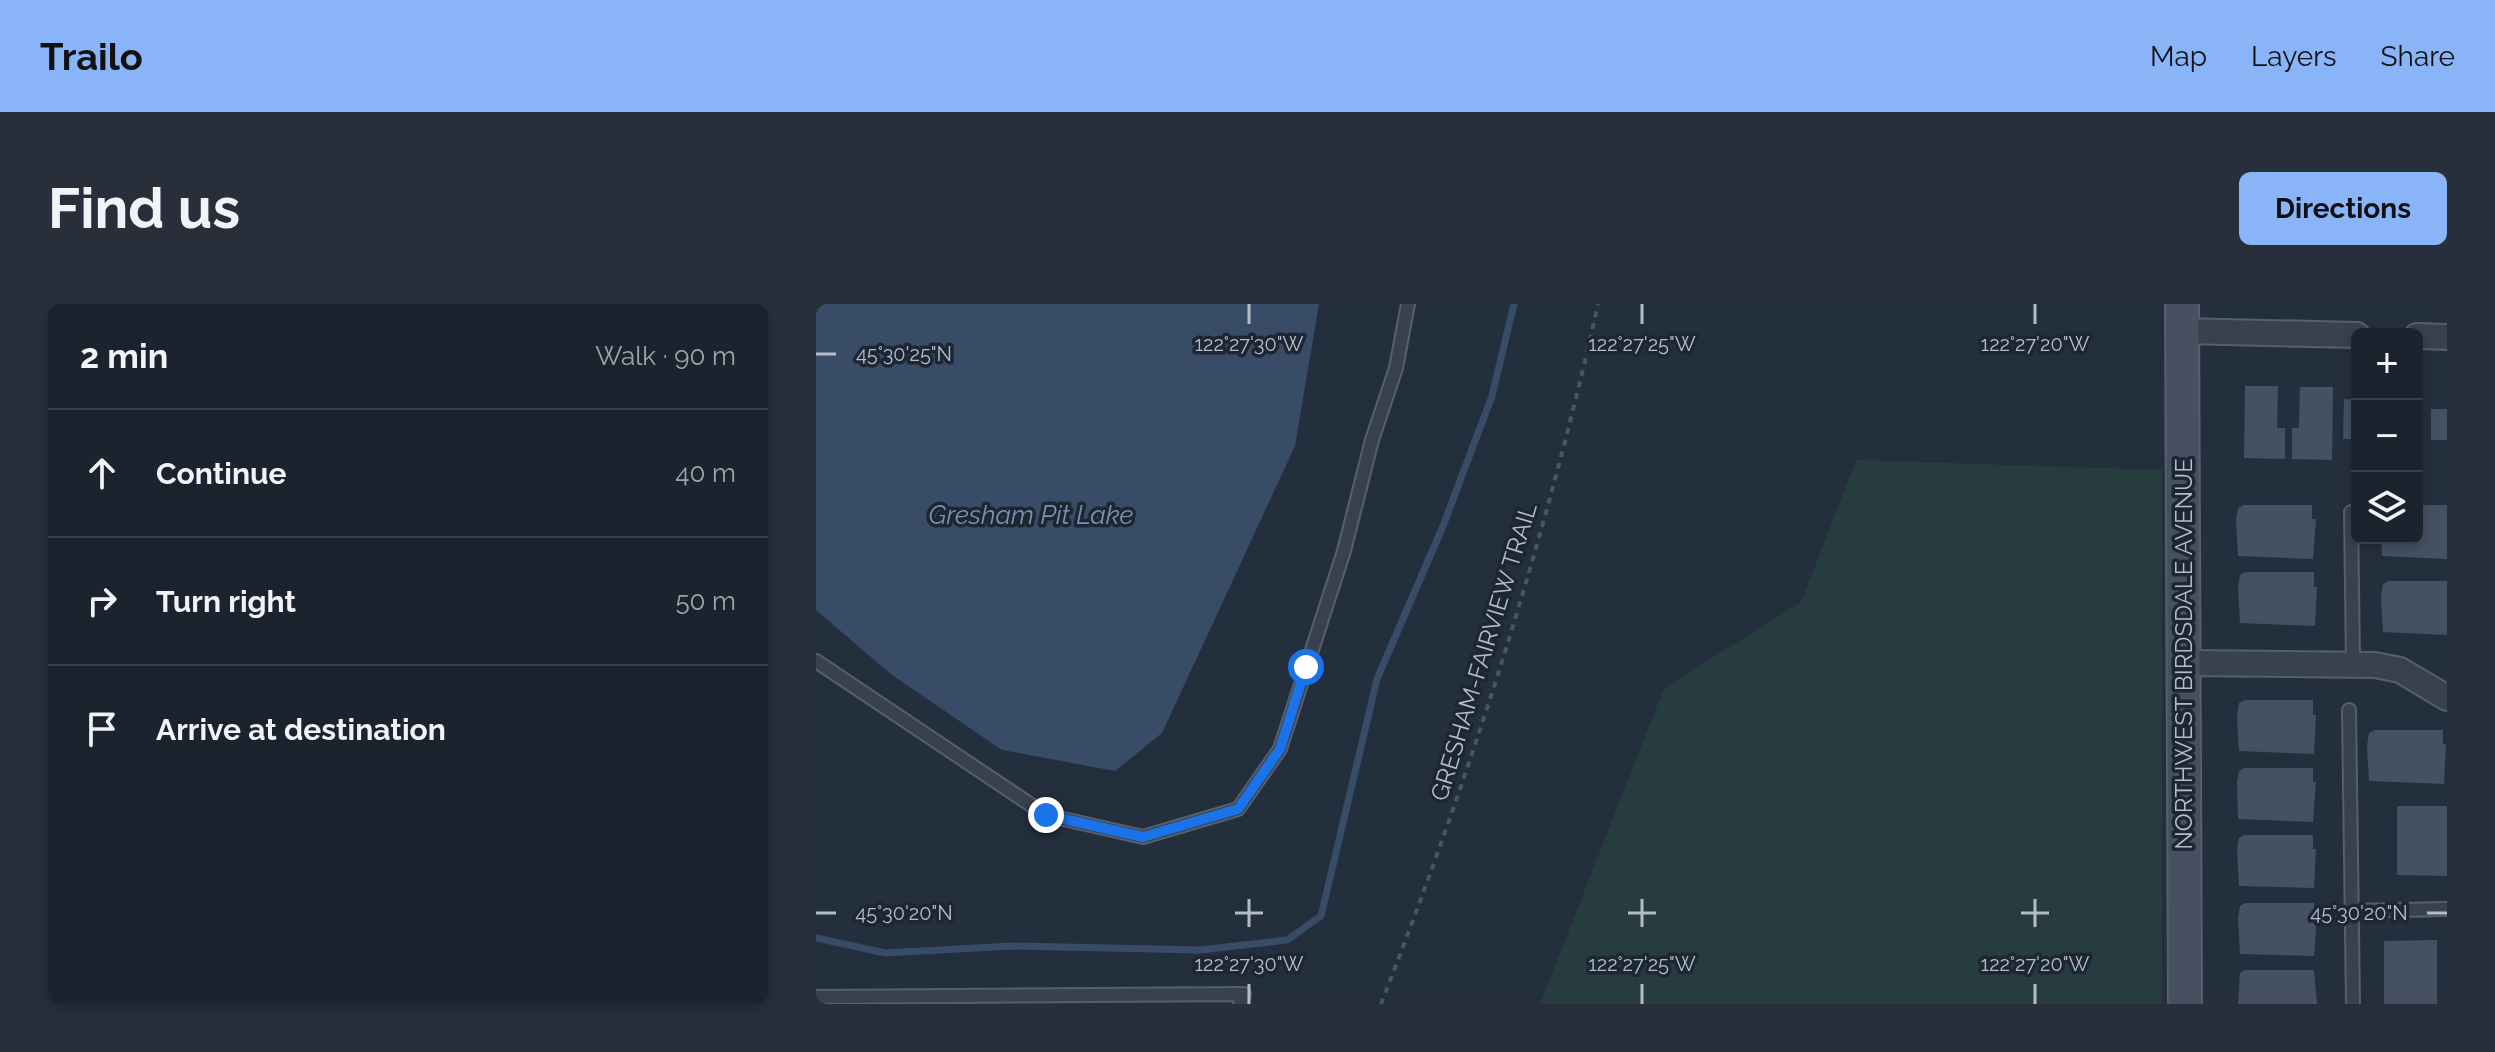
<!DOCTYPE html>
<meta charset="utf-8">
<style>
body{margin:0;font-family:Raleway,sans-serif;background:#282f3a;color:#f1f3f6}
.controls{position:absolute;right:24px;top:24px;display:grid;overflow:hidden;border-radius:12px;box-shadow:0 4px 12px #0003}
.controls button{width:72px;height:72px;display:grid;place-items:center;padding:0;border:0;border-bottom:2px solid #39404a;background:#1b232e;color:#f1f3f6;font:40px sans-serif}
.stop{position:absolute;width:24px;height:24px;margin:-18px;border:6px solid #1a73e8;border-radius:50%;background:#fff}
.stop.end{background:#1a73e8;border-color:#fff;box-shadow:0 2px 8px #0008}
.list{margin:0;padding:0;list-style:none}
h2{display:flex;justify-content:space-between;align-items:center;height:104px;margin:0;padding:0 32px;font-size:34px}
h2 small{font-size:26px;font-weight:400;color:#a0a4aa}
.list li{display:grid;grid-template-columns:52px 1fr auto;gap:24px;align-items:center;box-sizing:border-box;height:128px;padding:0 32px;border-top:2px solid #39404a}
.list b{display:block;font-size:30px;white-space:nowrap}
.list em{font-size:26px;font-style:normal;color:#a0a4aa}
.icon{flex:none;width:44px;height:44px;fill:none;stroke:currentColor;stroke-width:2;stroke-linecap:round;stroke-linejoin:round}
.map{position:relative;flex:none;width:1631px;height:700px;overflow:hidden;border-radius:12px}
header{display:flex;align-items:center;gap:48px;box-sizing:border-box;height:112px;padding:0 40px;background:#8ab4f8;color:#111}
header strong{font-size:38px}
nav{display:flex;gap:44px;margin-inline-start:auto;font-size:28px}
.intro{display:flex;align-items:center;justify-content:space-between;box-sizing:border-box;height:192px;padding:0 48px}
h1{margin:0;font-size:56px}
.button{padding:20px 36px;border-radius:12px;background:#8ab4f8;color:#111;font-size:28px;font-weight:700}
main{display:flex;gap:48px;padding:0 48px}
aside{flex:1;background:#1b232e;border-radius:12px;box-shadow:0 4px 12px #0003}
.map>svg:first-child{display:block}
.green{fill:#263c3f}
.water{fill:#394c67}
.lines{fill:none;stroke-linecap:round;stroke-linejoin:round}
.stream{stroke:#394c67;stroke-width:7}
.building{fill:#455162}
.service-casing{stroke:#565f6c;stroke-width:16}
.minor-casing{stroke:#565f6c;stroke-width:28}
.secondary-casing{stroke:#565f6c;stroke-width:36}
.path{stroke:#44595c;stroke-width:4;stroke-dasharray:6 6;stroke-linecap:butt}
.service{stroke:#38414e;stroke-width:12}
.minor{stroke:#38414e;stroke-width:24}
.secondary{stroke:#465061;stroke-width:32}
.route{stroke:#1a73e8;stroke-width:10}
.ticks{fill:none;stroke:#b4bcc9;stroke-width:3}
.labels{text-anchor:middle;stroke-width:7;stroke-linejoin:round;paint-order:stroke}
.street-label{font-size:24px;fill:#b4bcc9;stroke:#1d2633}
.water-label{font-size:26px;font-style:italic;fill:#7c92b1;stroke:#1d2633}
.ticks-label{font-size:20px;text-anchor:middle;fill:#b4bcc9;stroke:#1d2633;stroke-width:7;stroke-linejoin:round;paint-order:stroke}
</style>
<header>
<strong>Trailo</strong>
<nav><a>Map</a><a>Layers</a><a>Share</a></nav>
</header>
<div class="intro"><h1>Find us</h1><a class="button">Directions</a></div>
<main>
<aside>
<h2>2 min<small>Walk · 90 m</small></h2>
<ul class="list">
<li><svg class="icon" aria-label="ahead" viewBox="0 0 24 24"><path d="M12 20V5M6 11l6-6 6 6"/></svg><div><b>Continue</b></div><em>40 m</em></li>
<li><svg class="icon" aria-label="right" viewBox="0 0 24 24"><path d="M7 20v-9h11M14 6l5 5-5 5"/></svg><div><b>Turn right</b></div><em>50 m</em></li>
<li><svg class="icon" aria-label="arrive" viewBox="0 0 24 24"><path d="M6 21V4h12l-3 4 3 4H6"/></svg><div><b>Arrive at destination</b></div></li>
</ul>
</aside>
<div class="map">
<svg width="1631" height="700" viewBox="0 0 1631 700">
<rect width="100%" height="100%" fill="#242f3e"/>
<path class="green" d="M1040,156L1346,166V700H724L848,384L985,298Z"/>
<path class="water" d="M0,0H503L479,142L346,429L299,467L186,446L76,371L0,306Z"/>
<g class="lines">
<path class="stream" d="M0,634L69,649L196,642L384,646L471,636L505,612L561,375L627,222L676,92L698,0"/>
</g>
<path class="building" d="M1429,82H1462L1461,124H1469V155L1428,154Z
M1484,83H1517L1516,156L1476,155V124H1483Z
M1528,95L1541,96V135H1527Z
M1615,105H1631V136H1615Z
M1428,201H1496V215H1500L1497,255L1422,252L1420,216L1422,204Z
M1601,201H1631V255L1566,252L1565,234H1601Z
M1429,268H1498V283H1501L1499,322L1424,319L1422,284L1424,271Z
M1573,277H1631V331L1567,328L1565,293L1567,280Z
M1429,396H1497V411H1500L1498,450L1423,447L1421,411L1423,399Z
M1559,426H1627V440H1630L1628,480L1553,477L1551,442L1553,429Z
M1428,464H1497V478H1500L1497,518L1422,515L1421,479L1423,467Z
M1581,502H1631V572L1581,571Z
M1429,531H1497V545H1500L1498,584L1423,582L1421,546L1423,534Z
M1429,599H1498V613H1501L1498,652L1424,650L1422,614L1424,602Z
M1621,636V700H1568V637Z
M1429,666H1498L1501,700H1422L1424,669Z"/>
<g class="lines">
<g class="service-casing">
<path id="service" d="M1535,208L1537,359
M0,357L230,511L327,533L422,505L464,445L528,247L556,136L580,64L592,0
M1533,406L1537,700
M1536,607L1631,605
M0,693L428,690L424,700"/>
</g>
<g class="minor-casing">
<path id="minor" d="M1366,27L1541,31
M1601,32L1631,33
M1367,359L1559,361L1584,366L1631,394"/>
</g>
<g class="secondary-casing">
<path id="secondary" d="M1366,0L1369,700"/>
</g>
<path class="path" d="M565,700C654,472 729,239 782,0"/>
<use href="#service" class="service"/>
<use href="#minor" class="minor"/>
<use href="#secondary" class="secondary"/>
</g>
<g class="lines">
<path class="route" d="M230,511L327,533L422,505L464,445L490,363"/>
</g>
<path class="ticks" d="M433,0V20M826,0V20M1219,0V20M0,50H20M433,595V623M826,595V623M1219,595V623M0,609H20M419,609H447M812,609H840M1205,609H1233M1611,609H1631M433,680V700M826,680V700M1219,680V700"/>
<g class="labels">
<g class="street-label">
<text transform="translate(668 348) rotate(-73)" y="8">GRESHAM-FAIRVIEW TRAIL</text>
<text transform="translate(1368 350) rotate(-90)" y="8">NORTHWEST BIRDSDALE AVENUE</text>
</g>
<g class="water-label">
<text x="215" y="220">Gresham Pit Lake</text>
</g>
</g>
<g class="ticks-label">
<text x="433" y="47">122°27'30"W</text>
<text x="826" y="47">122°27'25"W</text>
<text x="1219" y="47">122°27'20"W</text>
<text x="88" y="57">45°30'25"N</text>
<text x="88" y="616">45°30'20"N</text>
<text x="1543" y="616">45°30'20"N</text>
<text x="433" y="667">122°27'30"W</text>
<text x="826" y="667">122°27'25"W</text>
<text x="1219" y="667">122°27'20"W</text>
</g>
</svg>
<div class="controls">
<button>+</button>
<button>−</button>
<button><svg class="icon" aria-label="layers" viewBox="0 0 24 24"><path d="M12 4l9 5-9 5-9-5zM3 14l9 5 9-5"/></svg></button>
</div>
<div class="stop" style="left:490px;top:363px"></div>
<div class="stop end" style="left:230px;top:511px"></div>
</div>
</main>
